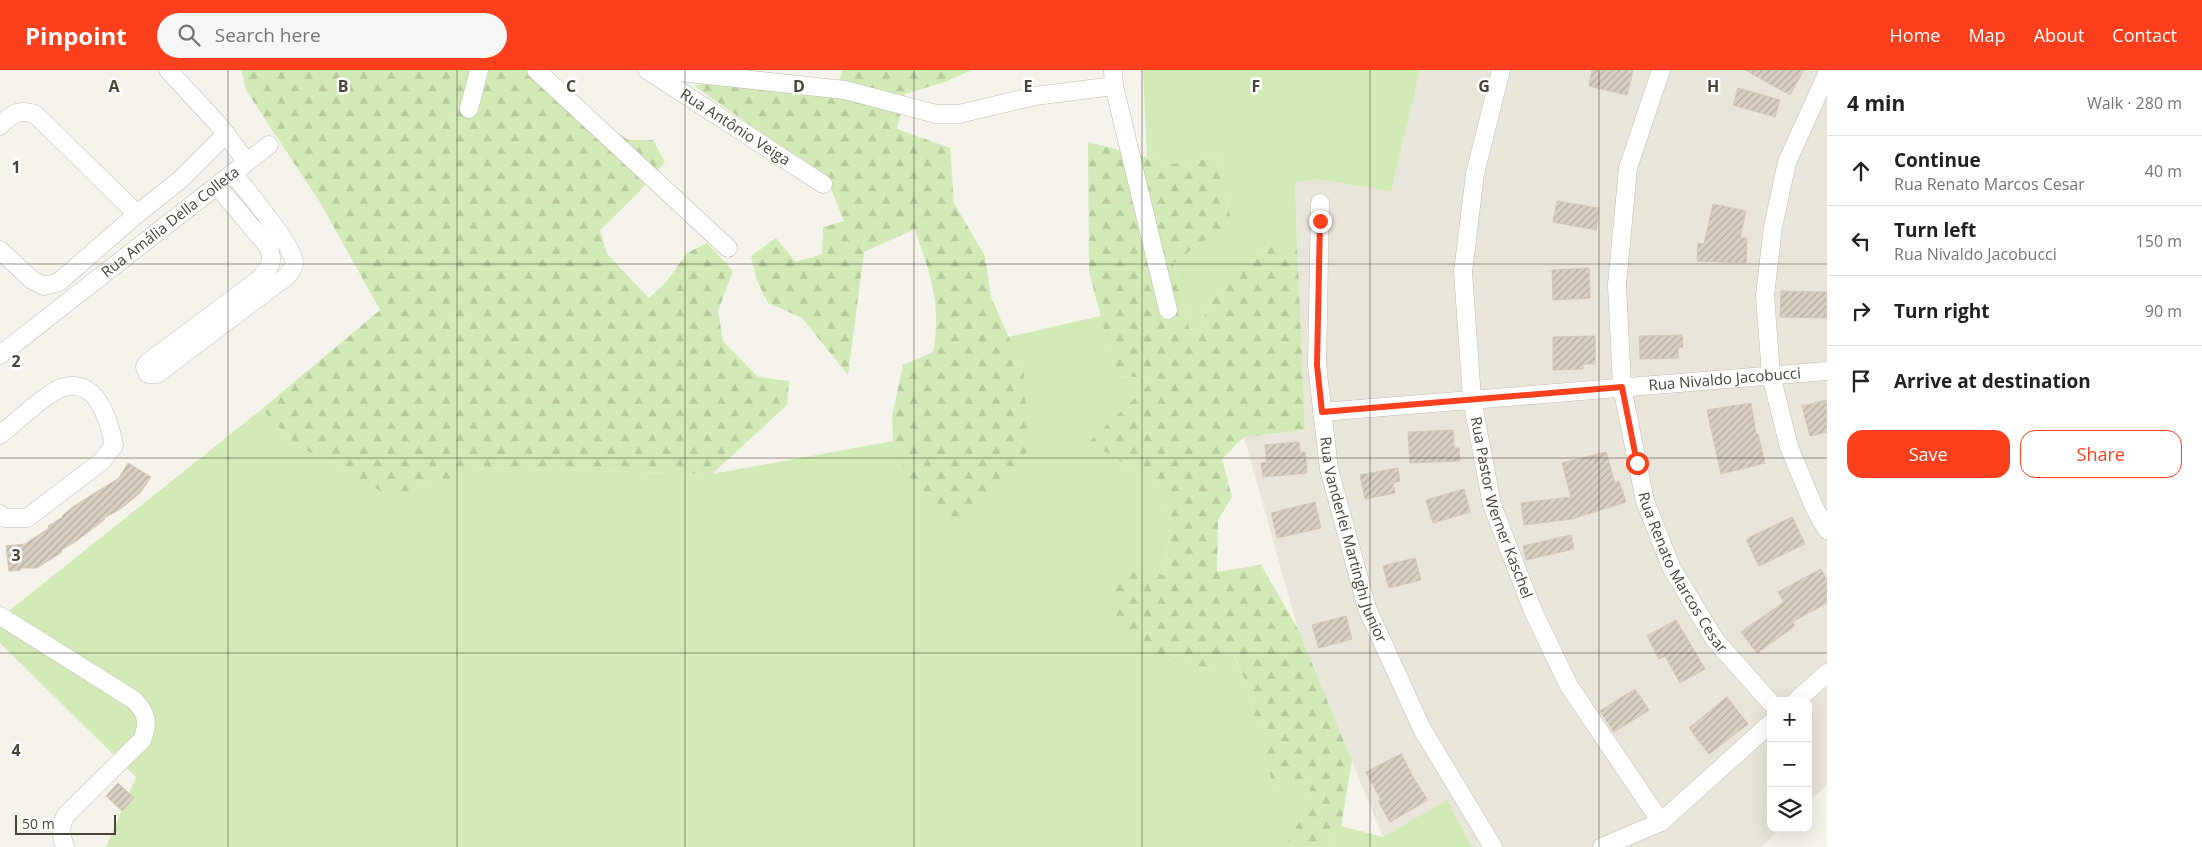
<!DOCTYPE html>
<meta charset="utf-8">
<style>
body{margin:0;font-family:"Open Sans",sans-serif;background:#f6f6f6;color:#202124}
.controls{position:absolute;right:15px;bottom:15px;display:grid;overflow:hidden;border-radius:10px;box-shadow:0 5px 20px #0002}
.controls button{width:45px;height:45px;display:grid;place-items:center;padding:0;border:0;border-bottom:1px solid #e0e0e0;background:#fff;color:#202124;font:25px sans-serif}
.scale{position:absolute;left:15px;bottom:12px;width:101px;box-sizing:border-box;padding-left:5px;border:2px solid #4b4439;border-top:0;font-size:14px;line-height:18px;white-space:nowrap;color:#4b4439;-webkit-text-stroke:4px #fff;paint-order:stroke}
.stop{position:absolute;width:15px;height:15px;margin:-11px;border:4px solid #fc3f1d;border-radius:50%;background:#fff}
.stop.end{background:#fc3f1d;border-color:#fff;box-shadow:0 1px 5px #0008}
.list{margin:0;padding:0;list-style:none}
h2{display:flex;justify-content:space-between;align-items:center;height:65px;margin:0;padding:0 20px;font-size:21px}
h2 small{font-size:16px;font-weight:400;color:#757577}
.list li{display:grid;grid-template-columns:32px 1fr auto;gap:15px;align-items:center;box-sizing:border-box;height:70px;padding:0 20px;border-top:1px solid #e0e0e0}
.list b{display:block;font-size:19px;white-space:nowrap}
.list p{margin:0;font-size:16px;white-space:nowrap;color:#757577}
.list em{font-size:16px;font-style:normal;color:#757577}
.actions{display:flex;gap:10px;padding:15px 20px}
.actions a{flex:1;padding:11px 0;border:1px solid #fc3f1d;border-radius:15px;text-align:center;font-size:18px;color:#fc3f1d}
.actions .main{background:#fc3f1d;color:#fff}
.icon{flex:none;width:28px;height:28px;fill:none;stroke:currentColor;stroke-width:2;stroke-linecap:round;stroke-linejoin:round}
.map{position:relative;flex:none;width:1827px;height:777px;overflow:hidden}
header{display:flex;align-items:center;gap:30px;box-sizing:border-box;height:70px;padding:0 25px;background:#fc3f1d;color:#fff}
header strong{font-size:24px}
nav{display:flex;gap:28px;margin-inline-start:auto;font-size:18px}
.search{width:350px;height:45px;background:#f6f6f6;display:flex;align-items:center;gap:12px;box-sizing:border-box;padding:0 18px;border-radius:28px;color:#757577;font-size:19px}
main{display:flex}
aside{flex:1;background:#fff}
.map>svg:first-child{display:block}
.residential{fill:#eae5da}
.green{fill:#d2eab5}
.forest{fill:url(#forest-firs)}
.building{fill:url(#building-hatch);stroke:#d3c7b4}
.lines{fill:none;stroke-linecap:round;stroke-linejoin:round}
.minor-casing{stroke:#c2bbae;stroke-width:19}
.minor{stroke:#fff;stroke-width:18}
.route{stroke:#fc3f1d;stroke-width:6}
.grid{fill:none;stroke:#4b4439;stroke-width:1;stroke-opacity:0.55}
.labels{text-anchor:middle;stroke-width:5;stroke-linejoin:round;paint-order:stroke}
.street-label{font-size:15px;fill:#4b4439;stroke:#fff}
.grid-label{font-size:16px;text-anchor:middle;font-weight:bold;fill:#4b4439;stroke:#fff;stroke-width:5;stroke-linejoin:round;paint-order:stroke}
</style>
<header>
<strong>Pinpoint</strong>
<div class="search"><svg class="icon" aria-label="search" viewBox="0 0 24 24"><circle cx="10" cy="10" r="6"/><path d="M15 15l6 6"/></svg>Search here</div>
<nav><a>Home</a><a>Map</a><a>About</a><a>Contact</a></nav>
</header>
<main>
<div class="map">
<svg width="1827" height="777" viewBox="0 0 1827 777">
<defs>
<pattern id="forest-firs" width="22" height="20" patternUnits="userSpaceOnUse" patternTransform="scale(1.25)"><rect width="22" height="20" fill="#d2eab5"/><path d="M5 1l3.5 6h-7zM16 11l3.5 6h-7z" fill="#b6ca9c"/></pattern>
<pattern id="building-hatch" width="6" height="6" patternUnits="userSpaceOnUse" patternTransform="scale(1.25)"><rect width="6" height="6" fill="#d8cfc1"/><path d="M-1 1l2-2M0 6l6-6M5 7l2-2" fill="none" stroke="#b1aa9e"/></pattern>
</defs>
<rect width="100%" height="100%" fill="#f6f3ec"/>
<path class="residential" d="M1420,0H1827V715L1808,733V631H1771V758H1781L1761,777H1472L1447,730L1383,767L1298,559L1244,367L1305,360L1295,111L1320,109L1391,122Z"/>
<path class="green" d="M1143,0H1420L1391,122L1320,109L1295,112L1297,169L1246,185L1207,238L1194,278L1173,192L1231,152L1221,87L1173,94L1147,87Z
M1101,246L1116,306L1156,308L1090,372L1129,397L1165,426L1170,462L1152,588L1183,591L1212,601L1233,583L1245,610L1273,717L1308,709L1312,731L1284,777H106L136,707L0,573V548L262,339L295,374L391,427L484,398L712,404L893,371L910,412L1024,302L1008,267Z
M1447,730L1472,777H1329L1341,756L1383,767Z"/>
<path class="forest" d="M241,0H533L628,70H653L665,92L637,124L600,160L607,184L649,228L668,210L687,183L707,173L733,201L718,241L723,271L758,307L789,311L787,335L712,404L484,398L391,427L295,374L262,339L380,240L321,134L246,20Z
M843,0H972L945,12L905,24L897,59L950,78L954,133L985,186L991,227L1024,302L1028,380L1005,413L964,456L910,412L893,371L892,346L903,295L933,282C942,233 930,205 915,159L864,182L848,305L802,248L768,233L757,211L751,186L776,168L796,192L822,184L823,157L844,151L826,107L694,16L759,1L839,11Z
M1088,72L1173,94L1221,87L1231,152L1173,193L1194,277L1207,238L1246,185L1297,169L1305,360L1244,367L1222,389L1232,427L1218,450L1217,502L1261,495L1298,559L1352,691L1341,756L1329,777H1284L1312,731L1308,710L1273,717L1245,610L1234,584L1212,601L1183,591L1151,588L1121,557L1108,520L1129,497L1164,505L1170,462L1165,426L1129,397L1089,372L1156,308L1116,306L1089,201Z"/>
<path class="building" d="M1592,0H1633L1627,25L1589,16Z
M1745,0H1804L1790,25Z
M1738,18L1780,30L1775,47L1733,35Z
M1557,131L1599,138L1596,160L1553,152Z
M1713,134L1746,141L1740,168H1747L1746,193L1697,191L1698,173L1704,174Z
M1589,198L1590,228L1553,230L1552,200Z
M1781,221L1827,222V248L1780,247Z
M1682,265L1683,277L1678,278V288L1640,289L1639,266Z
M1595,266V294H1583V299L1553,300V267Z
M1827,330V362L1810,366L1802,336Z
M1751,333L1756,364H1758L1765,393L1721,404L1707,340Z
M1453,360L1454,378H1459L1460,391L1410,393L1408,362Z
M1299,372L1300,382H1305L1307,403L1263,407L1261,393L1267,392L1265,375Z
M1606,382L1615,413L1619,411L1626,432L1572,449L1524,455L1521,433L1571,427L1562,393Z
M128,393L151,407L140,423L119,440L104,448L105,449L75,472L61,480L62,482L37,498H21V500L9,501L6,476L25,474L49,458L48,456L63,447L62,446L74,436L119,408Z
M1398,398L1400,411L1393,413L1395,423L1365,429L1360,405Z
M1464,419L1470,442L1433,453L1426,430Z
M1315,432L1321,458L1277,468L1271,443Z
M1792,447L1805,474L1759,496L1746,469Z
M1571,465L1574,479L1526,490L1523,476Z
M1415,488L1421,510L1389,518L1383,496Z
M1821,499L1827,510V533L1792,552L1795,556L1757,583L1741,562L1784,532L1778,522Z
M1346,546L1352,569L1319,578L1312,555Z
M1676,550L1705,599L1680,613L1665,586L1659,589L1647,566Z
M1635,619L1649,640L1614,662L1600,641Z
M1727,627L1748,654L1709,684L1689,658Z
M1401,684L1414,709L1428,730L1390,752L1378,731L1381,730L1366,702Z
M118,713L134,728L122,741L106,726Z"/>
<g class="lines">
<g class="minor-casing">
<g id="minor">
<path d="M168,0L218,54L243,87L245,93"/>
<path d="M536,0L728,178"/>
<path id="s1" d="M647,0L823,114"/>
<path d="M661,0L845,20L936,44H959L1035,26L1114,16"/>
<path d="M1113,0L1114,16L1168,240"/>
<path id="s2" d="M1501,0L1475,104L1463,202L1472,329L1492,435L1533,541L1569,616L1661,752"/>
<path id="s3" d="M1661,0L1628,98L1617,215L1622,317L1645,431L1672,499L1715,570L1771,633"/>
<path d="M1827,4L1787,92L1773,157L1765,225L1771,305L1789,377L1815,439L1827,460"/>
<path d="M469,39L479,0"/>
<path d="M0,56C12,43 18,39 35,44L137,144"/>
<path d="M217,116L267,175C276,192 269,199 257,211L147,293L145,297L148,304H157L287,206C290,202 294,199 294,193C294,176 246,120 233,103"/>
<path id="s4" d="M1320,133L1317,295L1329,399L1367,538L1422,659L1493,777"/>
<path d="M0,180L32,210L44,216L59,212L137,144L180,110L226,64"/>
<path id="s5" d="M0,285L269,75"/>
<path id="s6" d="M1322,342L1827,301"/>
<path d="M0,365C13,354 47,323 61,318C96,305 109,350 114,375L102,391L27,448H5L0,444"/>
<path d="M0,546L134,630C147,643 149,653 142,670L66,745C59,757 61,765 65,777"/>
<path d="M1796,631L1827,603"/>
<path d="M1602,777L1661,752L1771,653"/>
</g>
</g>
<use href="#minor" class="minor"/>
</g>
<g class="lines">
<path class="route" d="M1320,151L1317,295L1322,342L1622,317L1637,393"/>
</g>
<path class="grid" d="M228,0V777M457,0V777M685,0V777M914,0V777M1142,0V777M1370,0V777M1599,0V777M0,194H1827M0,388H1827M0,583H1827"/>
<g class="labels">
<g class="street-label">
<text dy="5" stroke="none"><textPath href="#s1" startOffset="105">Rua Antônio Veiga</textPath></text>
<text dy="5" stroke="none"><textPath href="#s5" startOffset="216">Rua Amália Della Colleta</textPath></text>
<text dy="5" stroke="none"><textPath href="#s6" startOffset="404">Rua Nivaldo Jacobucci</textPath></text>
<text dy="5" stroke="none"><textPath href="#s2" startOffset="446">Rua Pastor Werner Kaschel</textPath></text>
<text dy="5" stroke="none"><textPath href="#s4" startOffset="341">Rua Vanderlei Martinghi Junior</textPath></text>
<text dy="5" stroke="none"><textPath href="#s3" startOffset="520">Rua Renato Marcos Cesar</textPath></text>
</g>
</g>
<g class="grid-label">
<text x="114" y="22">A</text>
<text x="343" y="22">B</text>
<text x="571" y="22">C</text>
<text x="799" y="22">D</text>
<text x="1028" y="22">E</text>
<text x="1256" y="22">F</text>
<text x="1484" y="22">G</text>
<text x="1713" y="22">H</text>
<text x="16" y="103">1</text>
<text x="16" y="297">2</text>
<text x="16" y="491">3</text>
<text x="16" y="686">4</text>
</g>
</svg>
<div class="controls">
<button>+</button>
<button>−</button>
<button><svg class="icon" aria-label="layers" viewBox="0 0 24 24"><path d="M12 4l9 5-9 5-9-5zM3 14l9 5 9-5"/></svg></button>
</div>
<div class="scale">50 m</div>
<div class="stop" style="left:1637px;top:393px"></div>
<div class="stop end" style="left:1320px;top:151px"></div>
</div>
<aside>
<h2>4 min<small>Walk · 280 m</small></h2>
<ul class="list">
<li><svg class="icon" aria-label="ahead" viewBox="0 0 24 24"><path d="M12 20V5M6 11l6-6 6 6"/></svg><div><b>Continue</b><p>Rua Renato Marcos Cesar</p></div><em>40 m</em></li>
<li><svg class="icon" aria-label="left" viewBox="0 0 24 24"><path d="M17 20v-9H6M10 6l-5 5 5 5"/></svg><div><b>Turn left</b><p>Rua Nivaldo Jacobucci</p></div><em>150 m</em></li>
<li><svg class="icon" aria-label="right" viewBox="0 0 24 24"><path d="M7 20v-9h11M14 6l5 5-5 5"/></svg><div><b>Turn right</b></div><em>90 m</em></li>
<li><svg class="icon" aria-label="arrive" viewBox="0 0 24 24"><path d="M6 21V4h12l-3 4 3 4H6"/></svg><div><b>Arrive at destination</b></div></li>
</ul>
<div class="actions"><a class="main">Save</a><a>Share</a></div>
</aside>
</main>
